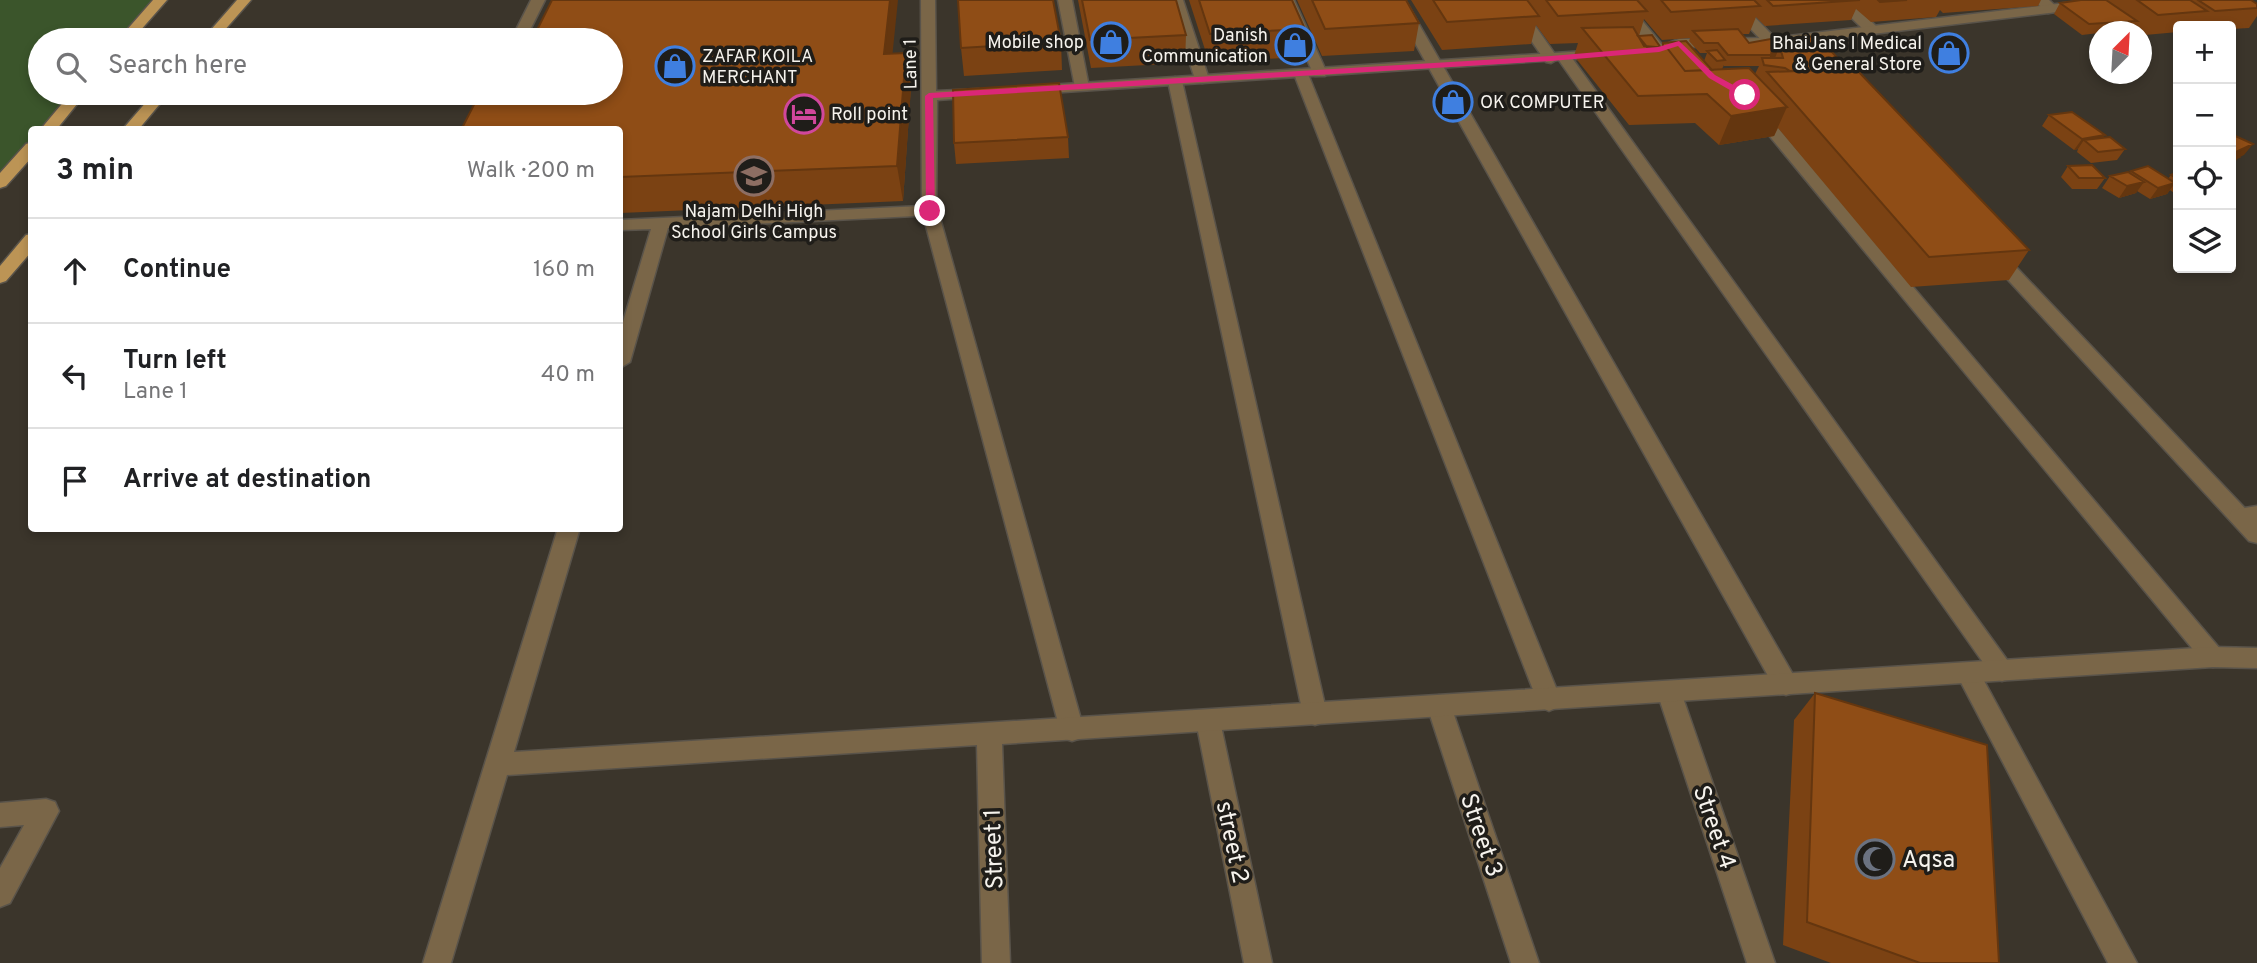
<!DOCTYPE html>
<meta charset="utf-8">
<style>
body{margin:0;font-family:Overpass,sans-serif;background:#f2f2f2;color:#202124}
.controls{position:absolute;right:21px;top:21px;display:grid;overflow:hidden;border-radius:7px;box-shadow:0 4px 10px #0003}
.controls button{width:63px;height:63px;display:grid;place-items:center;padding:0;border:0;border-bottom:2px solid #e0e0e0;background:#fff;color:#202124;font:35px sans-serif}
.compass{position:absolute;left:2089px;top:21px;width:63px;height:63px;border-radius:50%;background:#fff;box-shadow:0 4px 10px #0003;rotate:24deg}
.stop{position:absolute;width:21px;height:21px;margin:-16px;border:5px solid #db2777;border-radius:50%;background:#fff}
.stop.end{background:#db2777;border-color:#fff;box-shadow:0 2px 7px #0008}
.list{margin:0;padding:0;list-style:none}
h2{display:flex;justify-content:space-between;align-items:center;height:91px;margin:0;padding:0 28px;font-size:30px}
h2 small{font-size:23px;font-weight:400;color:#757577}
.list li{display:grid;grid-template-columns:46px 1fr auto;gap:21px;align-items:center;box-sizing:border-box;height:105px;padding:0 28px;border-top:2px solid #e0e0e0}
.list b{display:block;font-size:26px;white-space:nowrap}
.list p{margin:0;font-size:23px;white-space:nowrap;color:#757577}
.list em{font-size:23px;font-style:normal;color:#757577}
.icon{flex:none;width:38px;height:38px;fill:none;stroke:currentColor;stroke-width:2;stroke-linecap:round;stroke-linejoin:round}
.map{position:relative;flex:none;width:2257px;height:963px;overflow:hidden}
.search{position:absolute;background:#fff;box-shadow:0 4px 10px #0003;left:28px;top:28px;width:595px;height:77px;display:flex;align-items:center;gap:18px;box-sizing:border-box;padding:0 24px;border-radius:38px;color:#757577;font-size:26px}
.panel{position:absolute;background:#fff;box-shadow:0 4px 10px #0003;left:28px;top:126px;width:595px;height:406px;border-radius:7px}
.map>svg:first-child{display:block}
.green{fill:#3b552b}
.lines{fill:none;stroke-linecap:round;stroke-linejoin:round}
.lane-casing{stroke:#59534a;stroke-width:3}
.street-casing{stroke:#59534a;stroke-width:3}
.primary-casing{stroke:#59534a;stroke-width:3}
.lane{fill:#7a6648;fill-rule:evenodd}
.street{fill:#7a6648;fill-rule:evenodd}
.primary{fill:#bc9455;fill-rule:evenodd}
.wall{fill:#7b4213;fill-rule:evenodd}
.shaded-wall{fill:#64360f}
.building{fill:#8f4d16;stroke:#64360f;stroke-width:2}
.route{fill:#db2777}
.labels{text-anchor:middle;stroke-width:7;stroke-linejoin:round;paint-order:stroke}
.far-poi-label{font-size:18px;fill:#f6f3ed;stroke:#1f1d19;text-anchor:end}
.far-street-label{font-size:18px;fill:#f6f3ed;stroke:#1f1d19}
.near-street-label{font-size:24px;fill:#f6f3ed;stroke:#1f1d19}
.near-poi-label{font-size:24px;fill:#f6f3ed;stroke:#1f1d19;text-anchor:start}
</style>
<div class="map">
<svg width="2257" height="963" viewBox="0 0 2257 963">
<rect width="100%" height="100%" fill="#3b352b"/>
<path class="green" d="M0,0H160L125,40H40V93H79L46,129L32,130L31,146L0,182Z"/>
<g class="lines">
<g class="lane-casing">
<path id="lane" d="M1058,0H1072L1089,87L1087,90H1077L1075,87Z
M1169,0H1183L1209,79L1207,82L1202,83L1195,79Z
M1280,0H1294L1327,73L1325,76H1315L1313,73Z
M1391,0H1405L1795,678L1798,685L1795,692L1786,695L1777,692Z
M1503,0H1517L1557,57L1569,54L2010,664L2014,671L2010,678L2002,681L1994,678L1558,59L1551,63L1546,62Z
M1611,0H1625L1664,47V53H1654Z
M1723,0H1738L1776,39V45H1766Z
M1833,0H1848L1876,26V32H1866Z
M2033,0H2049L2060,10L2048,13Z
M1301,70L1308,74L1561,700L1558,707L1549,711L1540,707L1537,700L1294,74Z
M1175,77L1182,81L1327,714L1324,722L1315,725L1306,722L1303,714L1168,81Z
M1758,108L1763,110L2221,650L2225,657L2221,664L2213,667L2205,664L1753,116V110Z
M930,206L938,211L1084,730L1081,738L1072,741L1063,738L1060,730L922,211Z
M1993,248L1999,249L2257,521V543L2249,541L1987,257L1984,253L1987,249Z
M1968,663L1976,666L2137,963H2108L1956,673L1960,666Z
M1669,682L1678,685L1681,692L1775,963H1747L1657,692L1660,685Z
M1439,695L1448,699L1451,706L1539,963H1511L1427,706L1430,699Z
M1208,710L1217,713L1220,721L1272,963H1244L1196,721L1199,713Z
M46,799L55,802L59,811L10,903L0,907V868L24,825L0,827V803Z"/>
</g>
<g class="street-casing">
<path id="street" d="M531,0H545L525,40H511Z
M921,0H935L936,91L979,89L986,93L979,97L937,100L936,215L668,228L630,362L620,368V332L651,229L620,230V220L922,206Z
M2090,0H2131L2124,4L1771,46L1680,47L1661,53L1654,49L1679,39L1771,38Z
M1601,50L1608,54L1606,57L1033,94L1026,90L1033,86Z
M2257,506V522H2232L2229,516L2232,510Z
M558,528H580L514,752L2213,647L2257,648V668L2213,667L1002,744L1010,963H982L977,745L507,775L451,963H423Z"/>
</g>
<g class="primary-casing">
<path id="primary" d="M153,0H167L132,40H118Z
M237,0H251L216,40H202Z
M71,93H86L56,130H40Z
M154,93H169L138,130H122Z
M32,142V157L6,186L0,188V173L26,144Z
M32,234V251L6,281L0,283V266L26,235Z"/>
</g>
<use href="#lane" class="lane"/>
<use href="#street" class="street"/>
<use href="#primary" class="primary"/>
</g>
<path class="wall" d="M1078,0H1176L1186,35L1185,63L1091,68Z
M1189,0H1292L1305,29L1302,57L1209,62Z
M1297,0H1406L1419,23L1414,51L1322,56Z
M1411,0H2041L2038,6L1943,13L1940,10L1936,17L1871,22L1856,9L1851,20L1765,26L1756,17L1749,34H1742L1749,43L1788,48L1791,40L1802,41L1804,37L1847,69L2029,250L2009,280L1911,287L1778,128L1774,136L1719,145L1695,123L1629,125L1574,56L1578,43L1550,44L1536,25L1531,44L1442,50ZM1644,19L1662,40L1690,38L1689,41L1700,53H1707L1704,61L1663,43L1661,48L1639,36ZM1724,65V66H1759L1755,74L1722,69Z
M2081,0H2251L2257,4V16L2249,28L2231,29V26H2178V32L2145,35L2133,27L2130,31L2099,32V33L2082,35L2054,14L2060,3Z
M1061,42L1062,70L964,76L961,48Z
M893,53L911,87L903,201L620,213V130L611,93Z
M2049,115L2103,138L2125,149L2117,160L2091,163L2077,152L2078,149L2074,150L2042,126Z
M1068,137L1069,158L956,164L954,143Z
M2068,166L2105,178L2097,189H2072L2061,177Z
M2131,171L2168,179L2171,175L2178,172V196L2170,190L2167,194L2150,199L2137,191L2136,193L2119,198L2102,188L2110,176L2130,173Z
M1815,693L1999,963H1831L1783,945L1794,720Z"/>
<path class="shaded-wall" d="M890,0H898L889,88L884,54Z
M1779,48L1775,58L1769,60L1772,49Z
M906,53L911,87L903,201L897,166Z
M1787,107L1774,136L1719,145L1731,116Z
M2105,135L2097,146L2084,140L2078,149L2074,150L2082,139Z
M2253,144L2244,155L2238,158L2231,168V159L2236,152Z
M2144,182L2136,193L2119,198L2127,186Z
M2175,183L2167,194L2150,199L2158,188Z"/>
<path class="building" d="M552,0H890L884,54L906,53L897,166L620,177V130H461L480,93H611V40H532Z
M958,0H1053L1061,42L961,48Z
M1082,0H1176L1186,35L1090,40Z
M1199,0H1292L1305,29L1210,34Z
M1312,0H1406L1419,23L1325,29Z
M1433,0H1527L1539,16L1447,22Z
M1546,0H1637L1647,11L1558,16Z
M1661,0H1754L1760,6L1671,12Z
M1767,0H1860L1773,6Z
M1878,0H1907L1880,2Z
M2081,0H2106L2137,21L2089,24L2060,3Z
M2137,0H2190L2207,11L2158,15Z
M2198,0H2251L2257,4V8L2215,11Z
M1633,27L1644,46L1667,48L1685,71L1749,68L1787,107L1731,116L1707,94L1638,96L1582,28Z
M1738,29L1749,43L1776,38L1784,47L1772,49L1771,55H1728L1718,43H1704L1693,31Z
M1652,35L1661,48L1647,47L1638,36Z
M1818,36L1847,69L1790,71L1785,68L1764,65L1762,58H1783L1780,47L1797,48L1791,40L1808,41L1804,37Z
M1686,41L1712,70L1685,71L1667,48H1663V43Z
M1717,50L1725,60L1717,61L1707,51Z
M1856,69L2029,250L1929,257L1767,72Z
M1059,83L1068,137L954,143L953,90Z
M2072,112L2105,135L2082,139L2049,115Z
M2231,134L2253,144L2236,152L2231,149Z
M2110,137L2125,149L2098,152L2084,140Z
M2231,153L2239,157L2231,160Z
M2092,165L2105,178H2079L2068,166Z
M2148,166L2175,183L2158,188L2131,171Z
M2128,172L2144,182L2127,186L2110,176Z
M2178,172V179L2171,175Z
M1815,693L1987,745L1999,963H1920L1807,922Z"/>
<path class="route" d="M1679,41L1715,75L1748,93V97H1742L1709,78L1678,46L1659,52L1551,61L933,98L935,211L930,214L926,211L925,96L929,93L1551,56L1658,47Z"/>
<defs>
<g id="shop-ring" transform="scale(2.0125)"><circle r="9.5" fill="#1f1d19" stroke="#3f7fe0" stroke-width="1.5"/><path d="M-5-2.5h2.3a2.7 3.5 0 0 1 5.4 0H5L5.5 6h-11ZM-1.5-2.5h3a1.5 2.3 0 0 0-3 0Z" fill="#3f7fe0"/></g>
<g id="hotel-ring" transform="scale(2.0125)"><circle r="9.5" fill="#1f1d19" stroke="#d1479c" stroke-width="1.5"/><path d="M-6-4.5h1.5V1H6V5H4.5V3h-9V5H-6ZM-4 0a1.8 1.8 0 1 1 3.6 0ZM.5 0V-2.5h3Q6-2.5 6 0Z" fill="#d1479c"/></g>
<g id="university-ring" transform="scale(2.0125)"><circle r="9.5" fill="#1f1d19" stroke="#8d6e63" stroke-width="1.5"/><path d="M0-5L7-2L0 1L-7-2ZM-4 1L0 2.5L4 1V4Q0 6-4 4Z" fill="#8d6e63"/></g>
<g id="mosque-ring" transform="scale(2.0125)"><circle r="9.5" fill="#1f1d19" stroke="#6b7280" stroke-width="1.5"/><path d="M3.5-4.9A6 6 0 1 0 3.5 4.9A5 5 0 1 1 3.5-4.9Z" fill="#6b7280"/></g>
</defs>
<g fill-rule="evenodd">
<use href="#shop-ring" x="1111" y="42"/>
<use href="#shop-ring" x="1295" y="45"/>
<use href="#shop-ring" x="1949" y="53"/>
<use href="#shop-ring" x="675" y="66"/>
<use href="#shop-ring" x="1453" y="102"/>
<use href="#hotel-ring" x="804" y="114"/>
<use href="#university-ring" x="754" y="176"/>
<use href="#mosque-ring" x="1875" y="859"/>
</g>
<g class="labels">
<g class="far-poi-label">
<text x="1268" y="41">Danish<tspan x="1268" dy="21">Communication</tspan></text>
<text x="1084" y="48">Mobile shop</text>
<text x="1922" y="49">BhaiJans I Medical<tspan x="1922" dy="21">&amp; General Store</tspan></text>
<text x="702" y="62" text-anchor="start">ZAFAR KOILA<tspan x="702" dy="21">MERCHANT</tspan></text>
<text x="1480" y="108" text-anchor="start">OK COMPUTER</text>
<text x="831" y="120" text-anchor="start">Roll point</text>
<text x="754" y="217" text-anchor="middle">Najam Delhi High<tspan x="754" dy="21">School Girls Campus</tspan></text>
</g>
<g class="far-street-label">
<text transform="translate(910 64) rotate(-91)" y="6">Lane 1</text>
</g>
<g class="near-street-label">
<text transform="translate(1715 827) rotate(71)" y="8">Street 4</text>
<text transform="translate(1482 835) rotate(71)" y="8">Street 3</text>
<text transform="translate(1233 842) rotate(78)" y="8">street 2</text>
<text transform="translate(993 849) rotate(-92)" y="8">Street 1</text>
</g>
<g class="near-poi-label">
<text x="1902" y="867">Aqsa</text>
</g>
</g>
</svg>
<div class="controls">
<button>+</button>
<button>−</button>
<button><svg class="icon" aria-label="locate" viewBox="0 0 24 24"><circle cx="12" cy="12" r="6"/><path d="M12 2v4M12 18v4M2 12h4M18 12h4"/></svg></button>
<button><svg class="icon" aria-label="layers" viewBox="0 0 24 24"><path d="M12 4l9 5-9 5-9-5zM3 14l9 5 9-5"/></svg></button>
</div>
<svg class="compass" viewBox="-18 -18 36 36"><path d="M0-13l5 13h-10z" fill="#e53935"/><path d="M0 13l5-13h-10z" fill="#757577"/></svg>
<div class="stop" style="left:1745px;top:95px"></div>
<div class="stop end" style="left:930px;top:211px"></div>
<div class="search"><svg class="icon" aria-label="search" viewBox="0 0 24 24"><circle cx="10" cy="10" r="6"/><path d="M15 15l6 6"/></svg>Search here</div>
<section class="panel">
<h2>3 min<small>Walk · 200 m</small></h2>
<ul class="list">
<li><svg class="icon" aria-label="ahead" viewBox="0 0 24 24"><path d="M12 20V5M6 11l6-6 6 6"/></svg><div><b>Continue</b></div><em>160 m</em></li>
<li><svg class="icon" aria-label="left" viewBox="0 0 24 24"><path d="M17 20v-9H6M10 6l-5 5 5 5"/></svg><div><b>Turn left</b><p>Lane 1</p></div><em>40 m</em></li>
<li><svg class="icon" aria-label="arrive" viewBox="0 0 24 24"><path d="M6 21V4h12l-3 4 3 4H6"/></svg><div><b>Arrive at destination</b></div></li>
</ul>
</section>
</div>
